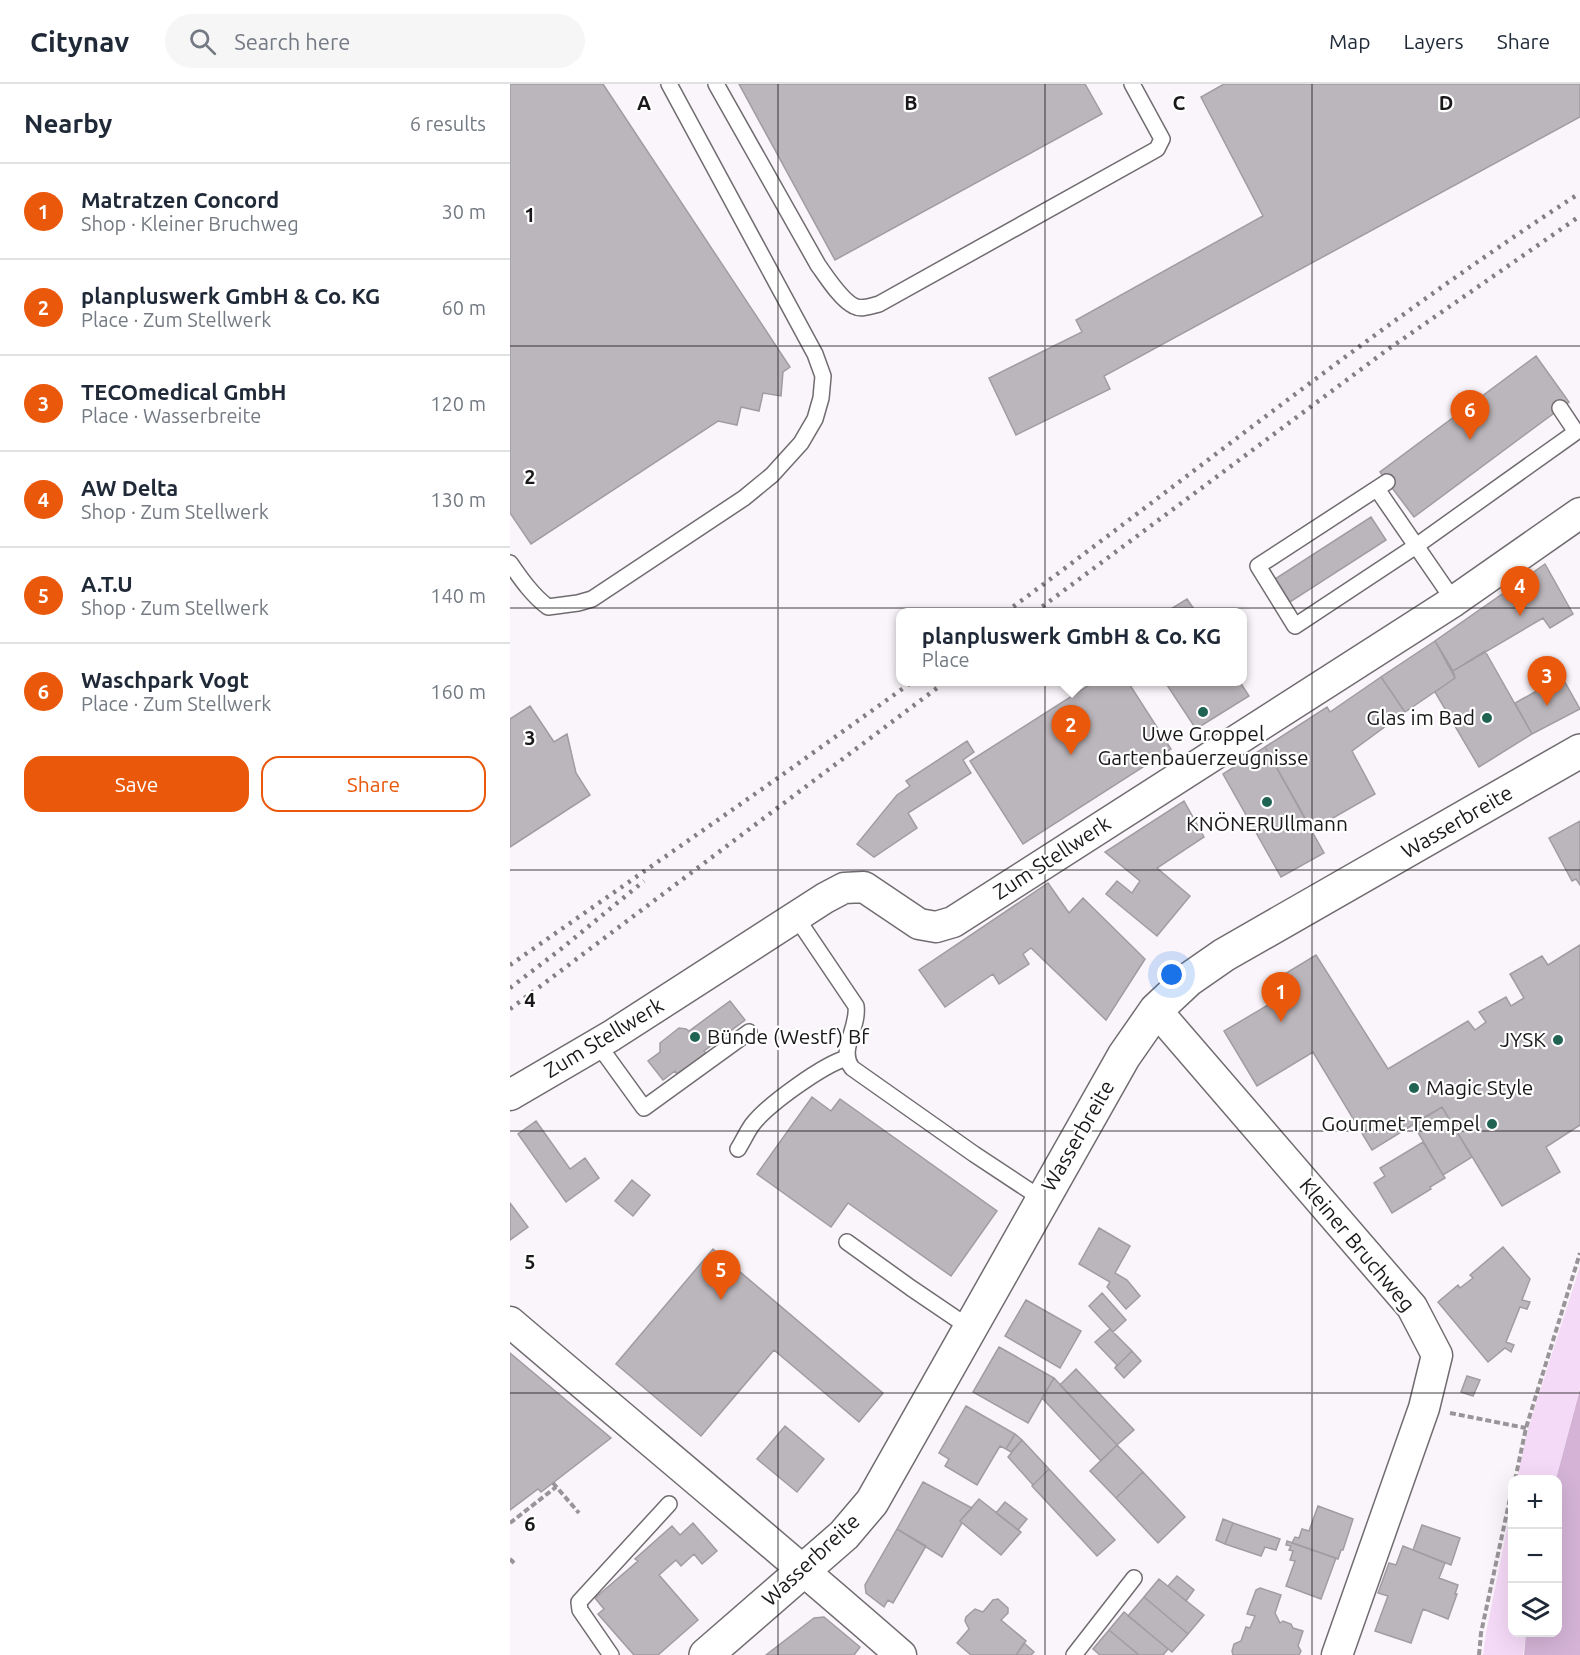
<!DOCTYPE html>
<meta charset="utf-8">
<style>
body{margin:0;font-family:Ubuntu,sans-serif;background:#f6f6f7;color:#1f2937}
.controls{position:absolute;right:18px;bottom:18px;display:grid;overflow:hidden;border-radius:12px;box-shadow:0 6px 24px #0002}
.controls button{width:54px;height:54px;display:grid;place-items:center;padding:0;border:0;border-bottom:2px solid #e0e1e3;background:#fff;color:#1f2937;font:30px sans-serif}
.you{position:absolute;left:662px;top:891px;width:21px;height:21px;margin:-15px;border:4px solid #fff;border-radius:50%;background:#1a73e8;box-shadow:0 0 0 9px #1a73e833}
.badge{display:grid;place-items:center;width:39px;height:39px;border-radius:50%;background:#ea580c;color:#fff;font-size:20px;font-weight:700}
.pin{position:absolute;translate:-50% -50px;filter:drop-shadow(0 2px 3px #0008)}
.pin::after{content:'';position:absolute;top:32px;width:21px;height:18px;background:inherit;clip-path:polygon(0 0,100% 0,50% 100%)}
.popup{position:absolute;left:386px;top:524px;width:351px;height:78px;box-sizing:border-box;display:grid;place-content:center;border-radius:12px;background:#fff;filter:drop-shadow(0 2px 4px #0005);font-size:20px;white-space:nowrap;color:#747a83}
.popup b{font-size:22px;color:#1f2937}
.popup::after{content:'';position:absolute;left:50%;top:100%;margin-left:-12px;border:12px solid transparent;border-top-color:#fff}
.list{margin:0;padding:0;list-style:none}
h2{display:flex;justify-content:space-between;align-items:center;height:78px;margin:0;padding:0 24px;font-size:26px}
h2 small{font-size:20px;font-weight:400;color:#747a83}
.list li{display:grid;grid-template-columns:39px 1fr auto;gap:18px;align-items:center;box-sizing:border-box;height:96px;padding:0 24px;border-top:2px solid #e0e1e3}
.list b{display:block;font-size:22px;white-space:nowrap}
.list p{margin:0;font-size:20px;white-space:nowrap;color:#747a83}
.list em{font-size:20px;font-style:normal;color:#747a83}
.actions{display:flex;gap:12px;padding:18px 24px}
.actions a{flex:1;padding:14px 0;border:2px solid #ea580c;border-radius:18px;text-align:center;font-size:21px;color:#ea580c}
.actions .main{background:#ea580c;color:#fff}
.icon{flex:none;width:33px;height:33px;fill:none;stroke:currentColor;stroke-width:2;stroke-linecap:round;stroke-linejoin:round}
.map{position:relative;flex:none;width:1070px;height:1571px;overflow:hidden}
header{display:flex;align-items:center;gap:36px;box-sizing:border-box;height:84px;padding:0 30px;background:#fff;border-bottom:2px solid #e0e1e3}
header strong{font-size:28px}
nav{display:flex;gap:33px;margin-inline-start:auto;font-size:21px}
.search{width:420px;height:54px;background:#f6f6f7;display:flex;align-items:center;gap:15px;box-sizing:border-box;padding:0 21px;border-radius:33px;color:#747a83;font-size:22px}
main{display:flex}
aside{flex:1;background:#fff}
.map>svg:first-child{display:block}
.green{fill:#f5daf7}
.water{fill:#d4b3d7}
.building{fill:#bbb6bb;stroke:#a09ca1;stroke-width:1.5}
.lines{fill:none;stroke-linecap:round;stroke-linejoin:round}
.service-casing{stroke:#706c70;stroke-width:18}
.minor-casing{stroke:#706c70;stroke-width:33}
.secondary-casing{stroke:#706c70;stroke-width:36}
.path{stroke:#989498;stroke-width:4;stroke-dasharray:6 3;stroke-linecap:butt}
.service{stroke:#fff;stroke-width:15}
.minor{stroke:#fff;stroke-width:30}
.secondary{stroke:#fff;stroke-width:33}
.rail{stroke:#827e82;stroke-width:4.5;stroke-dasharray:3 6;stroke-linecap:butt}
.grid{fill:none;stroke:#1a181a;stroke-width:1.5;stroke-opacity:0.55}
.poi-dot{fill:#206353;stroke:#fff;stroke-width:2}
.labels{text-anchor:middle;stroke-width:4.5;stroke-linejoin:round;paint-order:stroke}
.poi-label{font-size:21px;fill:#1a181a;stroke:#fff;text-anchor:end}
.street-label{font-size:21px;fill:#1a181a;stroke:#fff}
.grid-label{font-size:20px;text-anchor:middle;font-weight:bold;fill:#1a181a;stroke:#fff;stroke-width:4.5;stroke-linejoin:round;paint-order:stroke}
</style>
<header>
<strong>Citynav</strong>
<div class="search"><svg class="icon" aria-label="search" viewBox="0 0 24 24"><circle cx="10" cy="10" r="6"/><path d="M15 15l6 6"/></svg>Search here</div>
<nav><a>Map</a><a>Layers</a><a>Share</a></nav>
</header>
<main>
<aside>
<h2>Nearby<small>6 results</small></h2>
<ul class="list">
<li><span class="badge">1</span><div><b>Matratzen Concord</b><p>Shop · Kleiner Bruchweg</p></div><em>30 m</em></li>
<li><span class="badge">2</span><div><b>planpluswerk GmbH &amp; Co. KG</b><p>Place · Zum Stellwerk</p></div><em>60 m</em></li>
<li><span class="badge">3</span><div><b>TECOmedical GmbH</b><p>Place · Wasserbreite</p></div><em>120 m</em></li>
<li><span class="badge">4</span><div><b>AW Delta</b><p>Shop · Zum Stellwerk</p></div><em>130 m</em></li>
<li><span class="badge">5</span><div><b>A.T.U</b><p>Shop · Zum Stellwerk</p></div><em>140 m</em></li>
<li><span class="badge">6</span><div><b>Waschpark Vogt</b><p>Place · Zum Stellwerk</p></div><em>160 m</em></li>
</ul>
<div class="actions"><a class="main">Save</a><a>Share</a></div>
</aside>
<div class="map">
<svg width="1070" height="1571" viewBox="0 0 1070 1571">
<rect width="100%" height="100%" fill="#faf5fa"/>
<path class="green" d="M1070,1182V1303L1046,1395H1007L1018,1345Z
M1002,1419V1548L1016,1549L1013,1571H973L976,1549Z"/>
<path class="water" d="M1070,1305V1571H1014L1016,1549L1048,1548L1046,1395Z"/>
<path class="building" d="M0,0H93L280,283L273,288L271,312L253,309L249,327L231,323L227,341L208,337L21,460L0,429Z
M229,0H575L592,30L325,176Z
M714,0H1070V33L594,292L600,305L506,351L479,294L572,248L566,236L753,132L691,13Z
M1026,272L1059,318L904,433L870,388Z
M861,433L876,456L780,518L765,495Z
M1035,480L1063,530L1040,544L1033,534L943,587L925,557Z
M677,515L686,528H656Z
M925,557L945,594L895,628L871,593Z
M975,567L1022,650L969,683L925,608L945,594L943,587Z
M871,593L895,628L842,667L865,710L802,746L755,663L817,623L820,628Z
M1052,593L1070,625L1022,650L1005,619Z
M584,598H618L661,665L513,760L460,677Z
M655,598H730L739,612L686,645Z
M20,622L44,658L57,650L66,689L80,711L0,763V635Z
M457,657L464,668L453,676L461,689L398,729L407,744L364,773L347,760L387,711L400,702L396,697Z
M755,663L814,769L771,793L713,690Z
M674,717L694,753L647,784L680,812L647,852L596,810L607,797L622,809L630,797L595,768Z
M1070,737V801L1066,795L1062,797L1039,754Z
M538,799L559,829L573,814L635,875L596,936L521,864L513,870L519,880L489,900L483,890L435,923L409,886Z
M1070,861V1041L1036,1063L1050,1088L992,1122L932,1023L862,1066L803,968L747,1002L714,947L770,914L760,899L806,871L878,985L958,937L965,946L976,938L969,928L996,913L1001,922L1014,914L1000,890L1032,872L1038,881Z
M220,917L235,936L194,967L198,972L169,993L165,987L153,996L138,977L150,968V959L169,944L176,945L179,947Z
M302,1013L321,1027L330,1015L487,1127L441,1192L338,1119L321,1143L247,1090Z
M932,1023L962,1073L933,1091L903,1040Z
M26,1037L60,1085L75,1074L89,1094L56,1118L8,1050Z
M913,1058L935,1094L920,1103L921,1105L882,1129L864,1099L875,1092L870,1084Z
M122,1096L140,1111L123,1132L105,1117Z
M0,1119L18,1143L0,1156Z
M589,1144L620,1162L605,1189L617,1196L630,1212L616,1225L597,1203L600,1198L569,1180Z
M993,1163L1020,1195L1012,1216L1020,1218L1017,1225L1010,1223L996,1258L1004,1261L1001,1268L995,1264L978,1278L928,1218L948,1201L950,1204L963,1194L960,1191Z
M203,1165L373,1309L349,1338L264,1266L191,1352L106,1280Z
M592,1209L616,1236L603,1248L579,1222Z
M516,1216L571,1247L550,1284L495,1252Z
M600,1245L622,1267L605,1284L607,1281L585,1258Z
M489,1263L544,1294L518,1339L463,1308Z
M622,1267L631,1277L614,1294L605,1284Z
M0,1269L101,1354L31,1408L28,1405L0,1426Z
M566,1285L624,1346L607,1361L550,1301Z
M957,1292L970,1296L963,1312L951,1308Z
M544,1294L607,1361L591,1377L532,1314Z
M456,1322L505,1350L496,1365L490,1362L467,1401L435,1382L439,1375L429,1369Z
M275,1342L314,1375L287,1408L247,1375Z
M505,1350L512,1356L501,1368L496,1365Z
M512,1356L539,1385L523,1401L498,1373Z
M607,1361L633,1388L606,1414L580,1387Z
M539,1385L605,1456L587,1472L522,1402Z
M633,1388L675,1433L648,1459L606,1414Z
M413,1398L462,1424L450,1437L452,1439L432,1473L387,1445Z
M469,1415L511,1448L491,1471L450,1437Z
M495,1418L517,1435L508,1446L486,1429Z
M808,1422L843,1435L833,1466H831L828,1475L782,1459L785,1453L789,1454L792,1445L799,1447Z
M713,1435L723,1439L715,1460L706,1456Z
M183,1439L207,1467L192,1480L184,1470L171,1482L166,1476L149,1491L188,1536L148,1571H124L88,1530L94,1525L85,1514L128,1477L125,1475L162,1442L170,1451Z
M723,1439L770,1455L766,1466L755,1463L751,1472L715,1460Z
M912,1441L950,1454L941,1481L903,1466Z
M387,1445L416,1462L383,1519L378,1516L374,1523L356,1509L355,1501Z
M777,1457L826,1474L811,1515L776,1502L785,1477L780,1476L783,1467L779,1466L781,1462L776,1461Z
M893,1462L935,1479L929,1494L948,1501L945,1510H947L938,1535L913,1525L901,1559L865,1547L878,1512L868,1509L879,1479L886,1481Z
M667,1492L684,1506L676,1517L658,1502Z
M649,1495L694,1531L678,1550L634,1513Z
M750,1504L771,1511L765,1529L770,1539L773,1537L781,1540L783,1544L793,1547L788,1562L791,1567L789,1571H723L722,1567L724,1560L731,1557L736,1543L740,1544L745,1532L737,1530L746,1506Z
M634,1513L678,1550L662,1568L618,1532Z
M488,1515L498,1524V1529L491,1536L516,1557L506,1571H461L447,1559L459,1545L455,1537L456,1533L465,1525L473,1528L483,1516Z
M614,1528L658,1565L653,1571H629L599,1546Z
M314,1533L350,1563L344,1571H256L304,1534Z
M599,1546L629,1571H590L583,1565Z
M514,1559L524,1568L521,1571H506Z"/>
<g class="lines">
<g class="service-casing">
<path id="service" d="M206,0L308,181C316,192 331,216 344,222C351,226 361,222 369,220L647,65L652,55L622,0
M877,398L748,482L785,542L906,462L1066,348L1050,324
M867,405L944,517
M0,479C11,495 23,512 38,523L68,519L82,515L234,414L262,391L291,359L305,335L311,314L313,292L305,270L159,0
M286,833L346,922C349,944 328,966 342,984L464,1070L532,1115
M87,959L134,1024L239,948
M228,1065C233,1057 237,1048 242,1041C257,1021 314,980 337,974
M337,1158L401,1204L460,1244
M101,1571L70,1526L69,1518L159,1420
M564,1571L624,1494"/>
</g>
<g class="minor-casing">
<path id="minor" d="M646,926L902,1223L927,1271L914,1324L827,1571
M0,1011L101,952L315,814L334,804L354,803L409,840L426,843L443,838L944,517L1070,429
M0,1238C130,1349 262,1458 391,1571"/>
</g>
<g class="secondary-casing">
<path id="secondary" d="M196,1571L334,1451L362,1418L614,972L646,926L678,896L714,871L1070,667"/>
</g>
<path class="path" d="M940,1329L1016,1344
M1005,1396L1016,1344L1070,1169
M43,1399L69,1429
M0,1439L46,1403
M0,1475L4,1479
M969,1571L971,1549L1002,1405"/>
<use href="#service" class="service"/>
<use href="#minor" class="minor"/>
<use href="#secondary" class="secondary"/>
<path class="rail" d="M496,528C686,388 871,238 1070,109
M525,528L877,266L1070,132
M0,881L265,696L402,598
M0,904L51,865L134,797
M0,925L435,598"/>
</g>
<path class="grid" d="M268,0V1571M535,0V1571M802,0V1571M0,262H1070M0,524H1070M0,786H1070M0,1047H1070M0,1309H1070"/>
<g class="poi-dot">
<circle cx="693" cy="628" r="6"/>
<circle cx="977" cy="634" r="6"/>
<circle cx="757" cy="718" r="6"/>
<circle cx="185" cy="953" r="6"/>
<circle cx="1048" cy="956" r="6"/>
<circle cx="904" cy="1004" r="6"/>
<circle cx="982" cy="1040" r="6"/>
</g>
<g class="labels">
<g class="poi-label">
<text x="965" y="641">Glas im Bad</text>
<text x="693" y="657" text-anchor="middle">Uwe Groppel<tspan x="693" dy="24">Gartenbauerzeugnisse</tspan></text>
<text x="757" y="747" text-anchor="middle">KNÖNERUllmann</text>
<text x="197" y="960" text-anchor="start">Bünde (Westf) Bf</text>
<text x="1036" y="963">JYSK</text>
<text x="916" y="1011" text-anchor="start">Magic Style</text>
<text x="970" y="1047">Gourmet Tempel</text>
</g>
<g class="street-label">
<text transform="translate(947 738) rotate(-30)" y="7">Wasserbreite</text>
<text transform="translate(542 774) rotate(-33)" y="7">Zum Stellwerk</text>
<text transform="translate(94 954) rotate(-31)" y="7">Zum Stellwerk</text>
<text transform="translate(568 1052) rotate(-60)" y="7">Wasserbreite</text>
<text transform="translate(847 1161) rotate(50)" y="7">Kleiner Bruchweg</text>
<text transform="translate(301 1476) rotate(-43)" y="7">Wasserbreite</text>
</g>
</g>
<g class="grid-label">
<text x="134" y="26">A</text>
<text x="401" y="26">B</text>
<text x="669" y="26">C</text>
<text x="936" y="26">D</text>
<text x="20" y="138">1</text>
<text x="20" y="400">2</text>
<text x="20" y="661">3</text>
<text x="20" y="923">4</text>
<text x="20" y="1185">5</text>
<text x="20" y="1447">6</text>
</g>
</svg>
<div class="controls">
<button>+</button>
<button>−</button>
<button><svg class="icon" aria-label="layers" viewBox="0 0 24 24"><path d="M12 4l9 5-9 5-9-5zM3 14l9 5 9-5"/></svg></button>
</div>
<div class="you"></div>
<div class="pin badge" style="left:771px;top:938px">1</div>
<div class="pin badge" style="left:561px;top:671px">2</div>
<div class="popup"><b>planpluswerk GmbH &amp; Co. KG</b>Place</div>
<div class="pin badge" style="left:1037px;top:622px">3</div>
<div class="pin badge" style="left:1010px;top:532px">4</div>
<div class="pin badge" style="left:211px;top:1216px">5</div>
<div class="pin badge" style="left:960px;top:356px">6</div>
</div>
</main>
